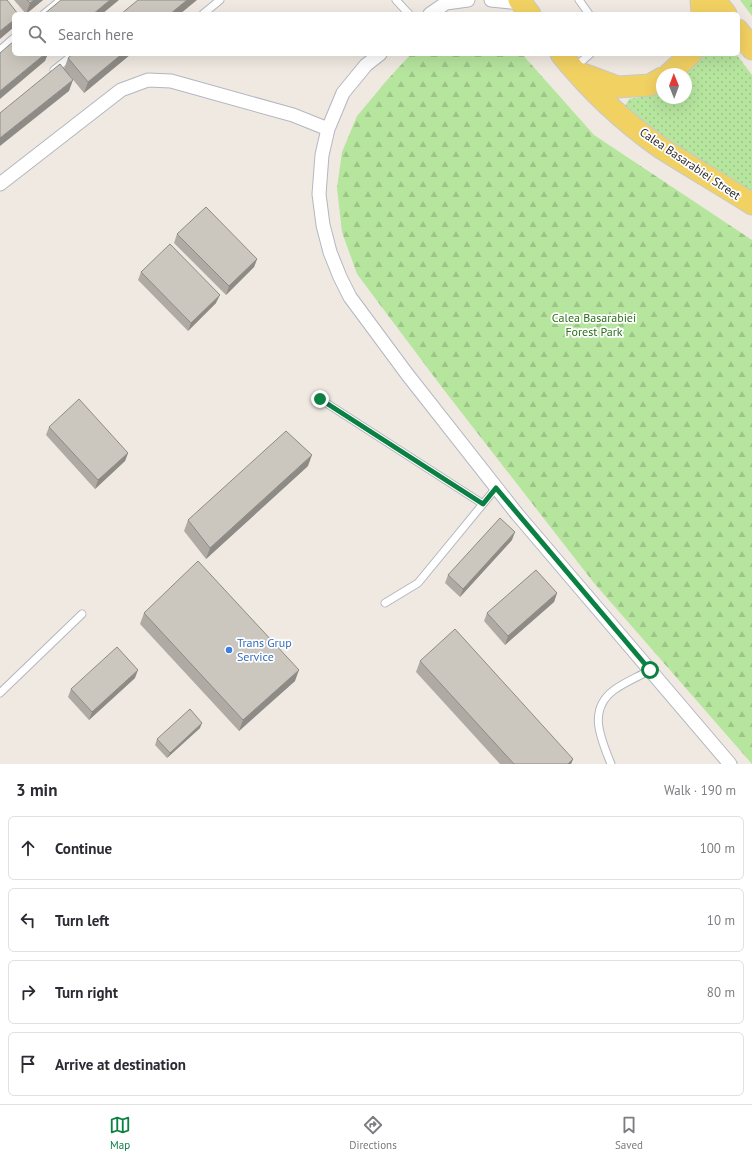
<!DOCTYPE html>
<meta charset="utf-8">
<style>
body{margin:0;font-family:"PT Sans",sans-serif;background:#f7f7f7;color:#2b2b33}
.compass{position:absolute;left:656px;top:68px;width:36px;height:36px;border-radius:50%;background:#fff;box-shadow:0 4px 16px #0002;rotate:359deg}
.stop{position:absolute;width:12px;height:12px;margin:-9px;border:3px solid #0b8043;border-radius:50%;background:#fff}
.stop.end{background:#0b8043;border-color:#fff;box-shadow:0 1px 4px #0008}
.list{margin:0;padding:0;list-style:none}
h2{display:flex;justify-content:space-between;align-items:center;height:52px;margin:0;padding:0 16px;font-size:17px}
h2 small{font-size:13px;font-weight:400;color:#7c7c81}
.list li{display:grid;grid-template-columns:26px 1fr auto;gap:12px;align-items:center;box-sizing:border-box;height:64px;margin:0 8px 8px;padding:0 8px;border:1px solid #e1e1e2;border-radius:6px}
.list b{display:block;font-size:15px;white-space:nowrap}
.list em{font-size:13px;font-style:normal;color:#7c7c81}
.icon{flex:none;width:22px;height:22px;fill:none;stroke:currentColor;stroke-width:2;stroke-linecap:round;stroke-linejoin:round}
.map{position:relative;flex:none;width:752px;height:764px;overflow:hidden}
.search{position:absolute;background:#fff;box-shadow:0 4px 16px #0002;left:12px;right:12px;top:12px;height:44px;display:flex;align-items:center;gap:10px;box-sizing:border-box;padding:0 14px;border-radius:6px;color:#7c7c81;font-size:15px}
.sheet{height:340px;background:#fff}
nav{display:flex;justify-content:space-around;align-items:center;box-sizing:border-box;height:56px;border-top:1px solid #e1e1e2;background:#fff;font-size:11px;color:#7c7c81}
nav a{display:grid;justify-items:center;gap:2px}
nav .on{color:#0b8043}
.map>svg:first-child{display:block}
.grass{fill:url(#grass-dots)}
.forest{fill:url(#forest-firs)}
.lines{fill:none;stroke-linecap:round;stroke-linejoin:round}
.lane-casing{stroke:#b4b7c1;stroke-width:9}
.street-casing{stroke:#b4b7c1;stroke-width:15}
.primary-casing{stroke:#c9c9c9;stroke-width:23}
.lane{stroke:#fff;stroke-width:7}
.street{stroke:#fff;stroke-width:13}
.primary{stroke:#f2d163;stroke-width:21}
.wall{fill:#afaba4}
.shaded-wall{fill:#8e8b86}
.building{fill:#cbc7bf;stroke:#8e8b86}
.route{stroke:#0b8043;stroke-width:5}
.shop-dot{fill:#3f7fe0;stroke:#fff;stroke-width:1.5}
.labels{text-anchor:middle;stroke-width:3.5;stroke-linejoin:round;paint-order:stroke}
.street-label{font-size:12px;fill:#2e2e2e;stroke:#fff}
.park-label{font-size:12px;fill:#2c6e1b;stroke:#fff}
.shop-label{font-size:12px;fill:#366cbe;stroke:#fff;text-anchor:start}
</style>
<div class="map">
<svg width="752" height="764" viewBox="0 0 752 764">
<defs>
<pattern id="grass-dots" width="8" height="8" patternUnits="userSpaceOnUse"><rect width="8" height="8" fill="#b6e59e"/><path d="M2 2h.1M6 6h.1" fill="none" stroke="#9dc588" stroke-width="1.8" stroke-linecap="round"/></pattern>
<pattern id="forest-firs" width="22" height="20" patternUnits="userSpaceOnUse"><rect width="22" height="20" fill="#b6e59e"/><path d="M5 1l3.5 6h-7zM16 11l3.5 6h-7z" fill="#9dc588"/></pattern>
</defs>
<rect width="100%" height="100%" fill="#efe9e1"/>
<path class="grass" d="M698,54H736L752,75V191C708,165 664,140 625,106L629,99L646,96L662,90V98H686V74H683Z"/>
<path class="forest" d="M740,0H752V16Z
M411,54H522L594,135L752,240V764L594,583L444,390L357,274L342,232L337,188L342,152L357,116L388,79Z"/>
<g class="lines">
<g class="lane-casing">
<path id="lane" d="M396,0L409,14
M579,0L589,14
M44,14L61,0
M203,14L220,0
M0,50L14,38
M575,67L590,54
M54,70L74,54
M320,399L483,504
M385,603L418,583L496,488
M0,693L82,614
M611,764C601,739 587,710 614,690C625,682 638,677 650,670"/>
</g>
<g class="street-casing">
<path id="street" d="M491,0L521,3
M430,14L446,3L468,0
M380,54L366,65L343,93L328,129L322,155L319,194L323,225L330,252L340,277L350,297L407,374L517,514L730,764
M0,184L121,90L148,80L171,81L293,115L328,129"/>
</g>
<g class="primary-casing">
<path id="primary" d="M519,0L530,14
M701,0L702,14
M715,0L726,14
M738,30L752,49
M561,54C589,89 624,122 661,148C691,167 722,185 752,204
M583,74L618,87L650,85L662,78
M669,74L691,54"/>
</g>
<use href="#lane" class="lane"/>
<use href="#street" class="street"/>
<use href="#primary" class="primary"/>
</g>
<path class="wall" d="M14,0H43L26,14Z
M73,54H131L84,93L70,76L69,91L64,69L68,58Z
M177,234L257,259L254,267L226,295L174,243Z
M141,272L216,303L188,331L138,280Z
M49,427L128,453L125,461L95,489L46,435Z
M308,466L206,559L184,531L188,520Z
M512,540L460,597L445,583L448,575Z
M557,593L554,602L505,645L484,621L487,613Z
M144,613L295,681L239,731L140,624Z
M420,661L573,759L571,764H500L416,672Z
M135,678L89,720L68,697L71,689Z
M200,728L167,758L155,745L157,739Z"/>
<path class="shaded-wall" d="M34,0H43L26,14L30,3Z
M110,0H119L102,14H93Z
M187,0H197L180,14H170Z
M14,20V27L0,39V31Z
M45,54H48L45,61L0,99V91Z
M122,54H131L84,93L88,82Z
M73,80L69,91L0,146V138Z
M257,259L254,267L226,295L229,286Z
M220,295L216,303L188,331L191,323Z
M128,453L125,461L95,489L98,480Z
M312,455L308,466L206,559L210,548Z
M515,532L512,540L460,597L463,589Z
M557,593L554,602L505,645L508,636Z
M138,670L135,678L89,720L92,712Z
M299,670L295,681L239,731L243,720Z
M202,723L200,728L167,758L170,753Z
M573,759L571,764H568Z"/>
<path class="building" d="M0,0H7L18,14H14V20L0,31Z
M27,0H34L30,3Z
M61,0H110L93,14H44Z
M138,0H187L170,14H121Z
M14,41V54H45L0,91V53Z
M73,54H122L88,82L68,58Z
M60,64L73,80L0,138V113Z
M206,207L257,259L229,286L177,234Z
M170,244L220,295L191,323L141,272Z
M79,399L128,453L98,480L49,427Z
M286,431L312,455L210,548L188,520Z
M500,518L515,532L463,589L448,575Z
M198,561L299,670L243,720L144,613Z
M536,570L557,593L508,636L487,613Z
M455,629L573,759L568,764H514L420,661Z
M117,647L138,670L92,712L71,689Z
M190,709L202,723L170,753L157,739Z"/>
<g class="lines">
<path class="route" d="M320,399L483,504L496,488L650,670"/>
</g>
<circle class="shop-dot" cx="229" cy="650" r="4"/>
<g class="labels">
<g class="street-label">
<text transform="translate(690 164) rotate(34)" y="4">Calea Basarabiei Street</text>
</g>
<g class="park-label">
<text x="594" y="322">Calea Basarabiei<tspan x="594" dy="14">Forest Park</tspan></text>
</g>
<g class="shop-label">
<text x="237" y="647">Trans Grup<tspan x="237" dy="14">Service</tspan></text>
</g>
</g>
</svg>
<svg class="compass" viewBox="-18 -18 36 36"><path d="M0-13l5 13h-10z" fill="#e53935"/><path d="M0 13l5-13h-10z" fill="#7c7c81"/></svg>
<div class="stop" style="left:650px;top:670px"></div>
<div class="stop end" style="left:320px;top:399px"></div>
<div class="search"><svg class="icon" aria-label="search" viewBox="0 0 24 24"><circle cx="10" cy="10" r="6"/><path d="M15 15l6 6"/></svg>Search here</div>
</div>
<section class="sheet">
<h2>3 min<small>Walk · 190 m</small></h2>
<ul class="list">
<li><svg class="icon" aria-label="ahead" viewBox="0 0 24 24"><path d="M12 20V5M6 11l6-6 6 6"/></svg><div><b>Continue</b></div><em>100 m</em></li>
<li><svg class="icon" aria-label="left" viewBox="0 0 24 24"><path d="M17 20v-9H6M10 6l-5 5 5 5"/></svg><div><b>Turn left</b></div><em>10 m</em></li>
<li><svg class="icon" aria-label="right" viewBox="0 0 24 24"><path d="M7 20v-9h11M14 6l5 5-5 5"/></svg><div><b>Turn right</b></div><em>80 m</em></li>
<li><svg class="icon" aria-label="arrive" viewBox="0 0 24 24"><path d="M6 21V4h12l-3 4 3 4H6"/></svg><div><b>Arrive at destination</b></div></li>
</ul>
</section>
<nav>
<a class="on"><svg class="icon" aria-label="map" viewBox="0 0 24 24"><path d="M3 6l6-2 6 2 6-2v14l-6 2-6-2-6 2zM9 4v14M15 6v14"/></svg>Map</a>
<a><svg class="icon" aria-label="directions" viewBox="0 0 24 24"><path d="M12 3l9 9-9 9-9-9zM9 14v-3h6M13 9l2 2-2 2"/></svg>Directions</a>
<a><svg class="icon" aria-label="saved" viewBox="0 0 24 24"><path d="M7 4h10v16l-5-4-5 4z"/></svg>Saved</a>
</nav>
